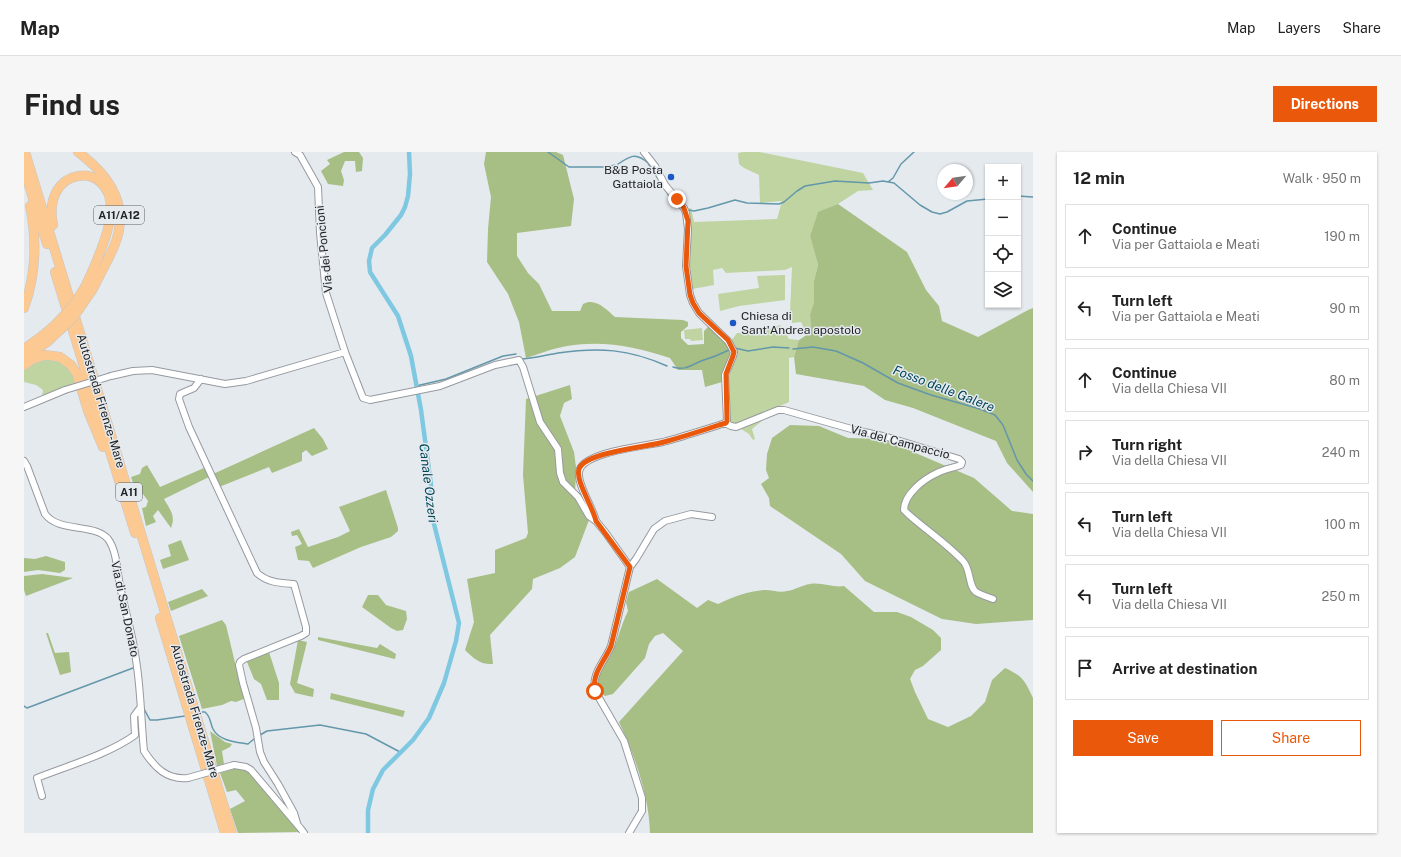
<!DOCTYPE html>
<meta charset="utf-8">
<style>
body{margin:0;font-family:"Public Sans",sans-serif;background:#f6f6f6;color:#222}
.controls{position:absolute;right:12px;top:12px;display:grid;overflow:hidden;border-radius:0px;box-shadow:0 1px 3px #0004}
.controls button{width:36px;height:36px;display:grid;place-items:center;padding:0;border:0;border-bottom:1px solid #e0e0e0;background:#fff;color:#222;font:20px sans-serif}
.compass{position:absolute;left:913px;top:12px;width:36px;height:36px;border-radius:50%;background:#fff;box-shadow:0 1px 3px #0004;rotate:241deg}
.stop{position:absolute;width:12px;height:12px;margin:-9px;border:3px solid #ea580c;border-radius:50%;background:#fff}
.stop.end{background:#ea580c;border-color:#fff;box-shadow:0 1px 4px #0008}
.list{margin:0;padding:0;list-style:none}
h2{display:flex;justify-content:space-between;align-items:center;height:52px;margin:0;padding:0 16px;font-size:17px}
h2 small{font-size:13px;font-weight:400;color:#767676}
.list li{display:grid;grid-template-columns:26px 1fr auto;gap:12px;align-items:center;box-sizing:border-box;height:64px;margin:0 8px 8px;padding:0 8px;border:1px solid #e0e0e0;border-radius:0px}
.list b{display:block;font-size:15px;white-space:nowrap}
.list p{margin:0;font-size:13px;white-space:nowrap;color:#767676}
.list em{font-size:13px;font-style:normal;color:#767676}
.actions{display:flex;gap:8px;padding:12px 16px}
.actions a{flex:1;padding:9px 0;border:1px solid #ea580c;border-radius:0px;text-align:center;font-size:14px;color:#ea580c}
.actions .main{background:#ea580c;color:#fff}
.icon{flex:none;width:22px;height:22px;fill:none;stroke:currentColor;stroke-width:2;stroke-linecap:round;stroke-linejoin:round}
.map{position:relative;flex:none;width:1009px;height:681px;overflow:hidden;border-radius:0px}
header{display:flex;align-items:center;gap:24px;box-sizing:border-box;height:56px;padding:0 20px;background:#fff;border-bottom:1px solid #e0e0e0}
header strong{font-size:19px}
nav{display:flex;gap:22px;margin-inline-start:auto;font-size:14px}
.intro{display:flex;align-items:center;justify-content:space-between;box-sizing:border-box;height:96px;padding:0 24px}
h1{margin:0;font-size:28px}
.button{padding:10px 18px;border-radius:0px;background:#ea580c;color:#fff;font-size:14px;font-weight:700}
main{display:flex;gap:24px;padding:0 24px}
aside{flex:1;background:#fff;border-radius:0px;box-shadow:0 1px 3px #0004}
.map>svg:first-child{display:block}
.green{fill:#bfd4a1}
.forest{fill:#a7be85}
.lines{fill:none;stroke-linecap:round;stroke-linejoin:round}
.stream{stroke:#6397aa;stroke-width:1.5}
.canal{stroke:#7fc8e2;stroke-width:4.5}
.minor-casing{stroke:#969aa0;stroke-width:8}
.highway-casing{stroke:#c6c6c7;stroke-width:10}
.minor{stroke:#fff;stroke-width:6}
.highway{stroke:#fbc991;stroke-width:9}
.minor-bridge-casing{stroke:#969aa0;stroke-width:8;stroke-linecap:butt}
.highway-bridge-casing{stroke:#c6c6c7;stroke-width:10;stroke-linecap:butt}
.minor-bridge{stroke:#fff;stroke-width:6}
.highway-bridge{stroke:#fbc991;stroke-width:9}
.route{stroke:#ea580c;stroke-width:5}
.poi-dot{fill:#1b58c4;stroke:#e5eaef;stroke-width:1.5}
.labels{text-anchor:middle;stroke-width:3;stroke-linejoin:round;paint-order:stroke}
.shield{fill:#e5eaef;stroke:#5c5f62;stroke-width:1}
.shield-label{font-size:11px;font-weight:bold;fill:#222426}
.poi-label{font-size:12px;fill:#222426;stroke:#e5eaef;text-anchor:end}
.street-label{font-size:12px;fill:#222426;stroke:#e5eaef}
.water-label{font-size:13px;font-style:italic;fill:#004456;stroke:#e5eaef}
</style>
<header>
<strong>Map</strong>
<nav><a>Map</a><a>Layers</a><a>Share</a></nav>
</header>
<div class="intro"><h1>Find us</h1><a class="button">Directions</a></div>
<main>
<div class="map">
<svg width="1009" height="681" viewBox="0 0 1009 681">
<rect width="100%" height="100%" fill="#e5eaef"/>
<path class="green" d="M719,0H735L839,21L849,38L834,39L814,52L794,61L786,84L794,113L790,129V150L786,162L787,180L783,183L777,170L768,171L766,161L768,115L761,118L702,121L698,116L689,118L690,133L663,138L662,67L658,58L667,56L670,70L753,67L758,49L736,51L735,23L720,16L715,12L714,1Z
M761,123V148L715,154L696,159L694,142L735,136L733,124Z
M756,173L765,187L775,188L770,205L765,206V250L756,254L728,277L731,287L729,288L725,282L706,270L704,227L714,200L707,189L713,181C728,181 742,179 756,173Z
M678,176L679,188L667,189L666,187H661L660,178Z
M24,205C41,212 46,212 52,232L18,244L19,238L12,233L0,230V217L7,212Z"/>
<path class="forest" d="M320,0H335L339,6L338,19L332,20L331,9H321L317,19L320,28L319,34L304,32L297,19L306,12L303,8Z
M462,0H532L539,3L550,47L547,74L493,81V104L504,121L515,132L528,159H556L559,152C571,145 582,157 591,165L659,168L664,170V174L657,180V186L664,193L680,192V179L685,174L697,185L708,200L698,230L681,235L678,218H654L646,206C611,195 581,188 543,194C530,196 515,202 502,206L495,170L484,142L463,110L464,77L467,45L460,12Z
M814,52L883,100L902,138L915,154L918,169L954,185L1004,158L1009,156V340L983,311L972,289L889,256L861,248L840,234L772,222L770,205L775,188L787,180L786,162L790,150V129L794,113L786,84L794,60Z
M546,233L548,247L540,251L536,264L550,300L552,315L551,344L565,368L551,405L536,416L509,427L508,437L466,483L469,512C456,513 449,506 441,498L450,470L443,427L471,421V398L502,386L504,381L499,323L502,247Z
M766,273L795,274L824,286L859,287L950,326L988,359L1009,362V468L952,472L918,467L841,429L817,402L746,354L745,346L737,332L745,326L742,318L743,302L748,286Z
M290,276L299,287L304,297L288,304L282,298L278,301V309L248,321L245,315L195,335L189,322Z
M123,313L136,335L180,316L185,325L140,347C146,358 152,363 147,376L134,358L129,364L132,370L122,374L118,356L122,355L124,349L119,342L113,343L107,325L116,322L118,316Z
M362,338L374,376V379L367,385L337,395L289,416L285,409L274,408L271,395L278,392L273,383L268,384L267,380L275,377L284,395L314,385L326,379L315,355Z
M157,388L165,408L139,417L136,408L147,404L144,393Z
M22,404L41,410V418L36,421L14,418L0,420V406L11,407Z
M18,422L49,426L2,444L0,438V424Z
M633,427L673,456L684,448L694,452C709,445 725,439 741,438C748,438 756,441 763,439C771,438 778,433 786,432C798,430 810,436 820,434L850,460H873L887,465L909,478L917,486V498L899,514L891,518L886,527L891,540L904,567L924,575L947,564L961,550L968,528L981,516C999,524 1001,529 1009,546V681H626C625,643 611,605 595,570L659,499L639,481L631,484L625,492L621,506L589,542L581,544C574,540 573,529 575,521C577,515 584,509 587,503C594,488 597,473 604,459L602,450L605,440Z
M178,437L184,444L147,459L144,450Z
M344,443H354L362,453L382,459L383,467L379,478L373,479L367,476L338,455Z
M198,468L202,473L212,515L222,546L212,550L207,549L198,553L178,557L155,484Z
M22,481H24L31,501L45,500L47,520L36,523Z
M294,485L353,496L356,492L372,502L371,507L294,488Z
M274,488L283,490L273,531L290,537L289,545L271,541L266,532Z
M245,500L255,531V548H243L237,532L230,527L223,510Z
M307,541L381,559L379,565L306,547Z
M186,579L201,590L208,592L206,595L198,599L200,612L193,614Z
M209,617H216L225,620L239,635L275,680L214,681L206,657L221,649L212,638L203,640L196,621Z"/>
<g class="lines">
<path class="stream" d="M524,0L545,15H583L591,13
M594,12C606,4 612,0 624,11L649,50L656,56
M864,30L869,26L877,12L890,0
M994,44L1009,45
M665,58L670,59L684,56L711,48L723,51L755,52L760,50L773,39L781,34L811,29L845,31L859,29L870,31L896,53L908,60L916,62L923,60L943,49L964,47
M711,196L724,199L749,195L765,196
M769,197L789,195L812,199L839,211L874,231L907,243L956,257L971,263L979,273L993,308L1002,322L1009,329
M498,207C510,206 522,203 534,201C575,195 605,197 643,214
M649,215C661,219 667,213 677,209C687,206 695,203 705,198
M392,234L422,227L479,204L492,202
M0,554L3,556L109,516
M119,555L126,568H133L161,564
M178,560H181C187,565 186,571 189,577C195,589 212,590 224,592L230,587
M236,583L243,579L296,573L342,582L376,600"/>
<path class="canal" d="M344,681V658L349,637L359,618L389,588L405,566L420,531L432,489L435,471L407,360V333L397,258L387,204L374,164L346,120L345,109L348,96L361,83L377,63L381,55L384,44L386,22L385,0"/>
<g class="minor-casing">
<path id="minor" d="M271,0L276,3L294,35L296,81L302,141L321,200
M87,224L109,219L128,218L201,232L222,229L321,200L339,246L346,248L416,234L471,213L495,208L499,215L516,270L534,297L536,321L539,330L554,345L565,364L572,369L581,380L606,415L587,494C581,509 567,522 571,539L600,589L618,646V659L605,681
M177,227L170,236L156,242L155,247L165,275L233,421C244,431 257,431 270,432L282,475V481L277,484L220,507L216,510L215,513L219,531L232,576L236,600L240,610L254,632L270,661L273,671
M0,255L41,238
M701,271L707,274L712,275L754,258H760L831,278L863,285L935,307L938,310L937,313C929,316 921,317 913,321C900,327 880,342 880,358L884,362C902,378 923,392 939,409C947,417 944,434 952,440C957,443 964,445 969,447
M0,309L3,314L21,362C35,381 71,371 84,387C93,399 93,419 96,434C101,459 109,483 112,508C117,538 117,569 120,599C131,616 143,628 164,626
M572,369C568,354 553,332 555,320C557,300 622,294 639,290C658,285 676,279 695,273L701,271L703,269L701,223L709,204L710,200L704,189L675,161L669,151L666,143L662,114L664,77L662,61L660,56L641,33L631,14L620,0
M606,415L612,407L630,377L641,369L667,362L688,365
M210,613L222,615L227,618L277,677L280,681
M18,644L13,626C43,614 85,602 111,583L110,564L116,556"/>
</g>
<g class="highway-casing">
<path id="highway" d="M1,0L208,681
M54,0C85,23 106,53 91,92C85,107 76,122 69,137
M0,17L23,92
M29,73C17,14 87,7 87,57C87,77 70,116 61,135
M31,120L111,381
M0,156C12,123 13,88 6,54
M0,197L18,184
M1,205L23,190
M0,213L9,207L21,203L36,205L47,213L53,222L64,259L79,295
M136,466L201,681"/>
</g>
<use href="#minor" class="minor"/>
<use href="#highway" class="highway"/>
<g class="minor-bridge-casing">
<path id="minor-bridge" d="M41,238L87,224
M164,626L210,613"/>
</g>
<g class="highway-bridge-casing">
<path id="highway-bridge" d="M18,184C36,170 50,154 61,135
M23,190L49,166L69,137"/>
</g>
<use href="#minor-bridge" class="minor-bridge"/>
<use href="#highway-bridge" class="highway-bridge"/>
</g>
<g class="lines">
<path class="route" d="M571,539C567,522 581,509 587,494L606,415L572,369C569,355 551,328 555,317C561,300 623,295 640,290C658,285 677,279 695,273L702,271L703,269L702,222L709,204L710,200L704,188L675,161L669,151L666,143L662,114L664,69L660,56L653,47"/>
</g>
<g class="poi-dot">
<circle cx="647" cy="25" r="4"/>
<circle cx="709" cy="171" r="4"/>
</g>
<g class="labels">
<g class="shield">
<rect x="70" y="54" width="50" height="18" rx="3"/>
<rect x="92" y="331" width="26" height="18" rx="3"/>
</g>
<g class="shield-label">
<text x="95" y="67">A11/A12</text>
<text x="105" y="344">A11</text>
</g>
<g class="poi-label">
<text x="639" y="22">B&amp;B Posta<tspan x="639" dy="14">Gattaiola</tspan></text>
<text x="717" y="168" text-anchor="start">Chiesa di<tspan x="717" dy="14">Sant'Andrea apostolo</tspan></text>
</g>
<g class="street-label">
<text transform="translate(300 97) rotate(-96)" y="4">Via dei Poncioni</text>
<text transform="translate(77 249) rotate(73)" y="4">Autostrada Firenze-Mare</text>
<text transform="translate(876 290) rotate(15)" y="4">Via del Campaccio</text>
<text transform="translate(101 457) rotate(78)" y="4">Via di San Donato</text>
<text transform="translate(171 559) rotate(73)" y="4">Autostrada Firenze-Mare</text>
</g>
<g class="water-label">
<text transform="translate(920 236) rotate(21)" y="5">Fosso delle Galere</text>
<text transform="translate(405 331) rotate(83)" y="5">Canale Ozzeri</text>
</g>
</g>
</svg>
<div class="controls">
<button>+</button>
<button>−</button>
<button><svg class="icon" aria-label="locate" viewBox="0 0 24 24"><circle cx="12" cy="12" r="6"/><path d="M12 2v4M12 18v4M2 12h4M18 12h4"/></svg></button>
<button><svg class="icon" aria-label="layers" viewBox="0 0 24 24"><path d="M12 4l9 5-9 5-9-5zM3 14l9 5 9-5"/></svg></button>
</div>
<svg class="compass" viewBox="-18 -18 36 36"><path d="M0-13l5 13h-10z" fill="#e53935"/><path d="M0 13l5-13h-10z" fill="#767676"/></svg>
<div class="stop" style="left:571px;top:539px"></div>
<div class="stop end" style="left:653px;top:47px"></div>
</div>
<aside>
<h2>12 min<small>Walk · 950 m</small></h2>
<ul class="list">
<li><svg class="icon" aria-label="ahead" viewBox="0 0 24 24"><path d="M12 20V5M6 11l6-6 6 6"/></svg><div><b>Continue</b><p>Via per Gattaiola e Meati</p></div><em>190 m</em></li>
<li><svg class="icon" aria-label="left" viewBox="0 0 24 24"><path d="M17 20v-9H6M10 6l-5 5 5 5"/></svg><div><b>Turn left</b><p>Via per Gattaiola e Meati</p></div><em>90 m</em></li>
<li><svg class="icon" aria-label="ahead" viewBox="0 0 24 24"><path d="M12 20V5M6 11l6-6 6 6"/></svg><div><b>Continue</b><p>Via della Chiesa VII</p></div><em>80 m</em></li>
<li><svg class="icon" aria-label="right" viewBox="0 0 24 24"><path d="M7 20v-9h11M14 6l5 5-5 5"/></svg><div><b>Turn right</b><p>Via della Chiesa VII</p></div><em>240 m</em></li>
<li><svg class="icon" aria-label="left" viewBox="0 0 24 24"><path d="M17 20v-9H6M10 6l-5 5 5 5"/></svg><div><b>Turn left</b><p>Via della Chiesa VII</p></div><em>100 m</em></li>
<li><svg class="icon" aria-label="left" viewBox="0 0 24 24"><path d="M17 20v-9H6M10 6l-5 5 5 5"/></svg><div><b>Turn left</b><p>Via della Chiesa VII</p></div><em>250 m</em></li>
<li><svg class="icon" aria-label="arrive" viewBox="0 0 24 24"><path d="M6 21V4h12l-3 4 3 4H6"/></svg><div><b>Arrive at destination</b></div></li>
</ul>
<div class="actions"><a class="main">Save</a><a>Share</a></div>
</aside>
</main>
